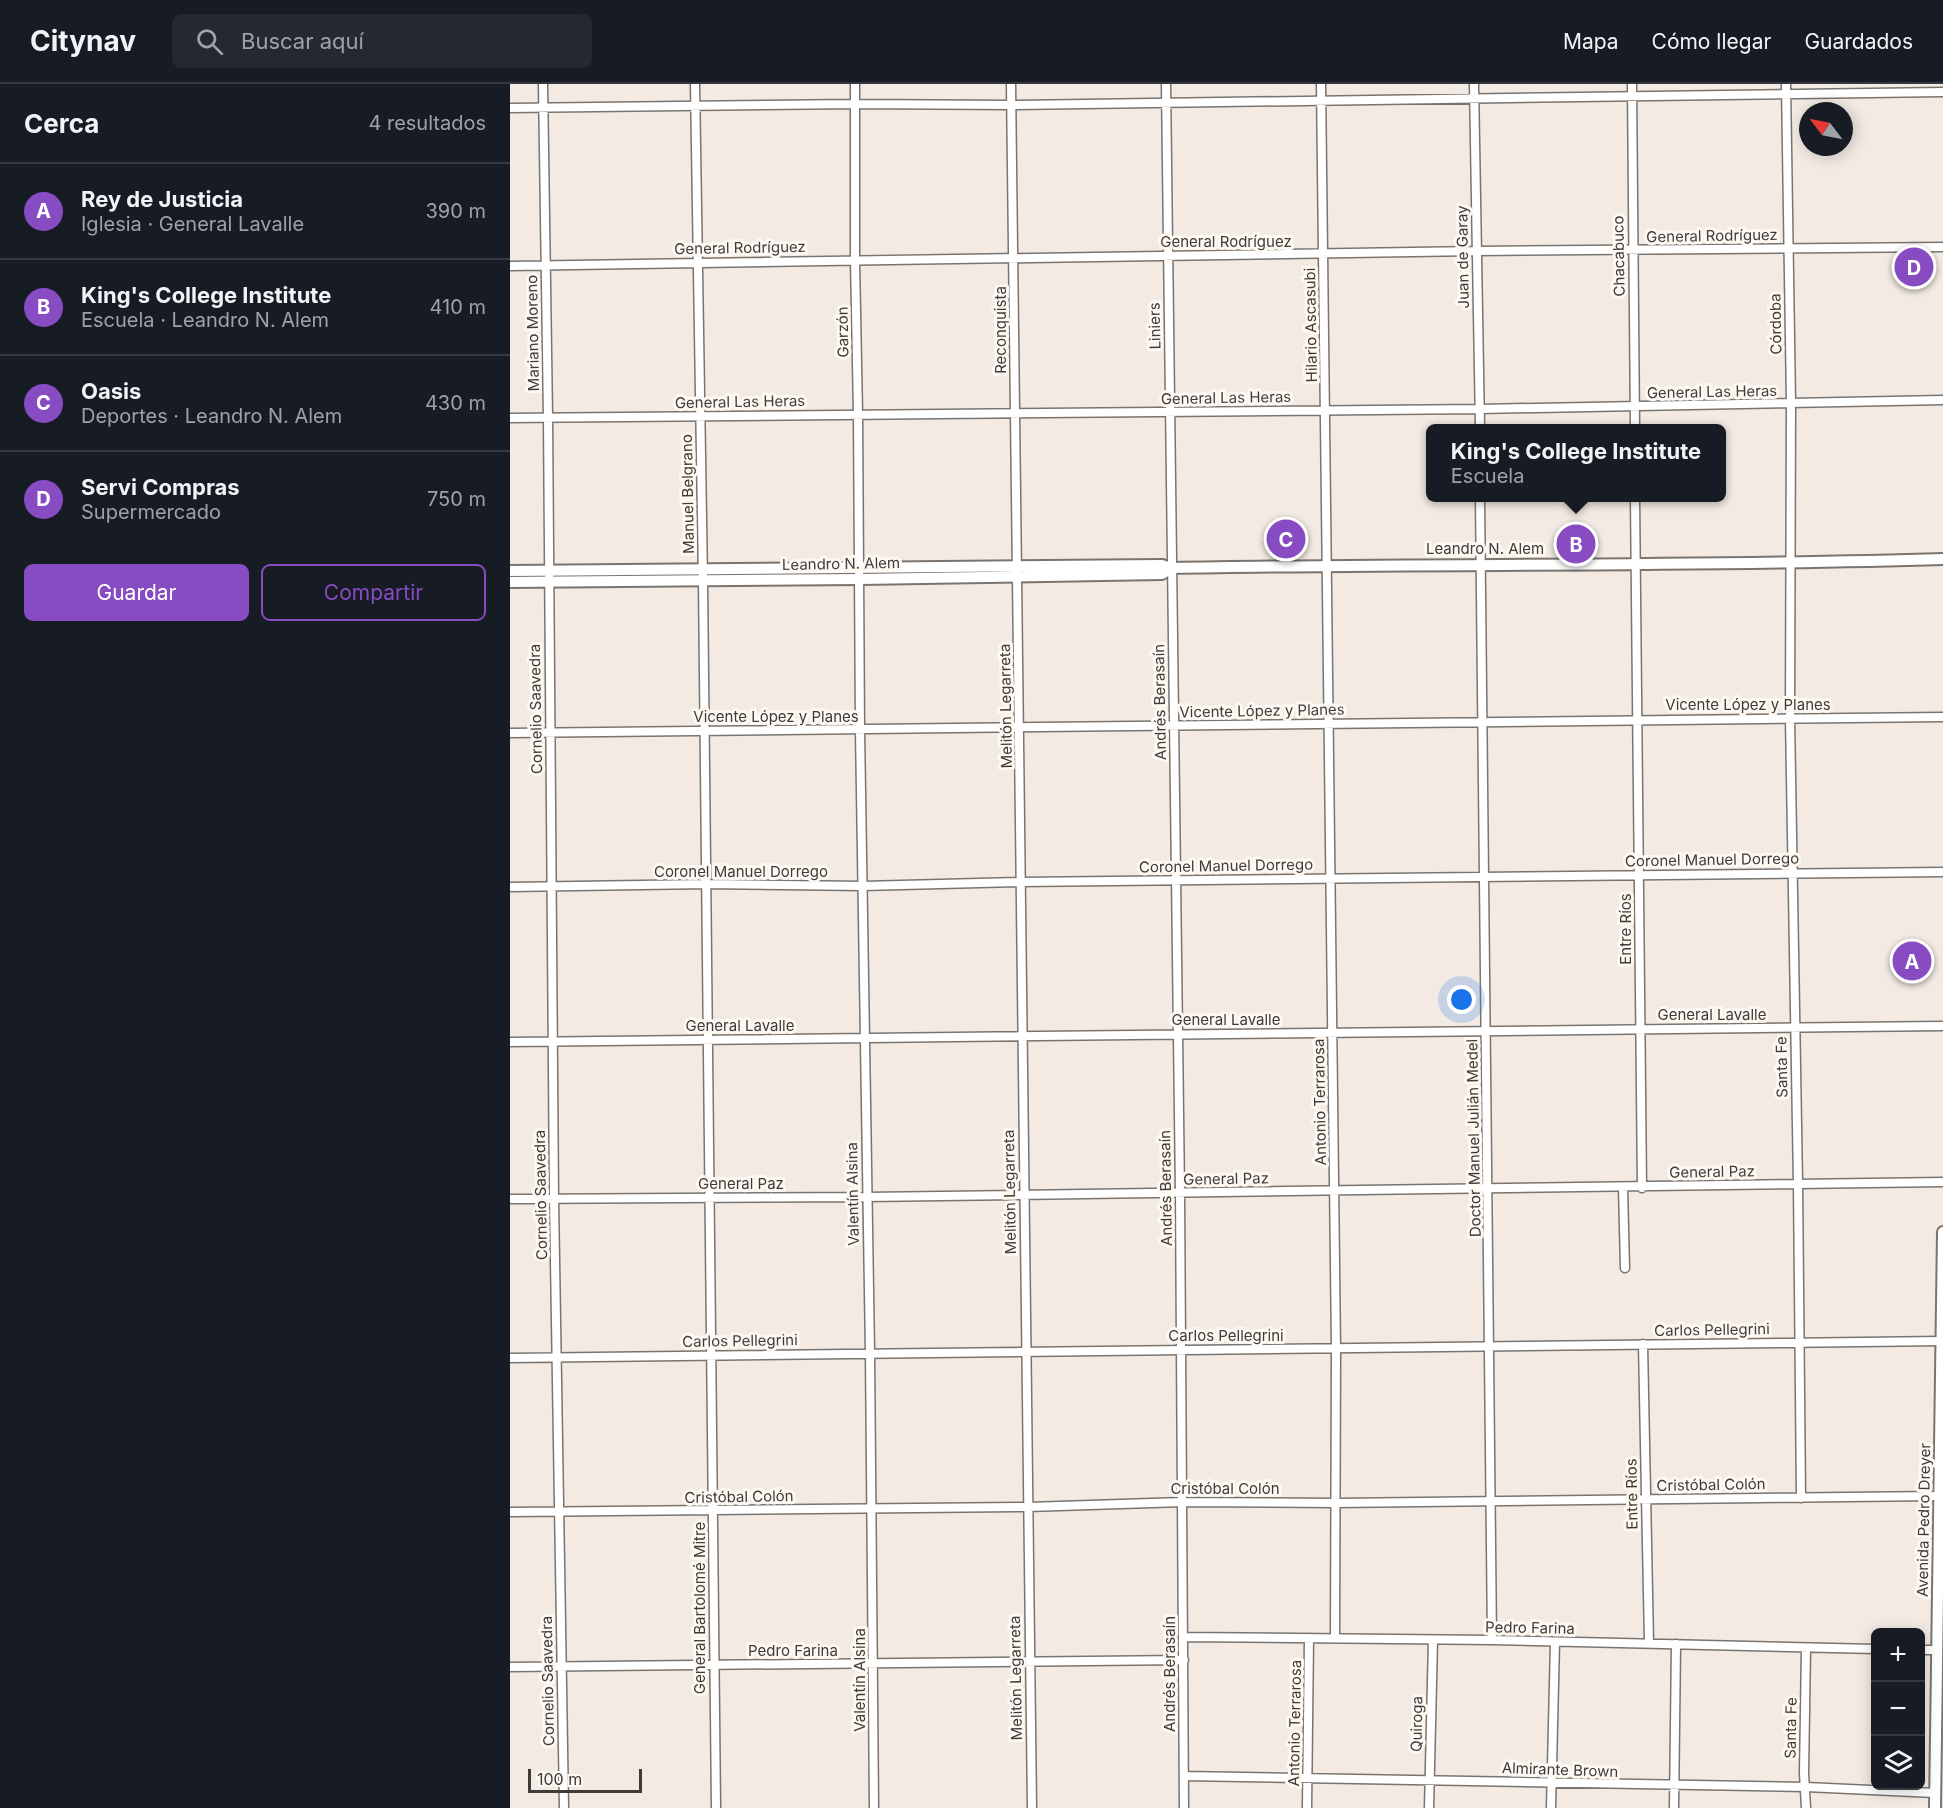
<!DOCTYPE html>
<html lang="es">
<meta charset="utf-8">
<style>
body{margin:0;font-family:Inter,sans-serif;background:#242831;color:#f1f3f6}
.controls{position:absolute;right:18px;bottom:18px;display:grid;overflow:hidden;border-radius:9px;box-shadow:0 3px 15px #0003}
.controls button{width:54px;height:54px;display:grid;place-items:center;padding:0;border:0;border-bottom:2px solid #363941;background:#171b24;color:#f1f3f6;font:30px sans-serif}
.compass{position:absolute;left:1289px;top:18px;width:54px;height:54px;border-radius:50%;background:#171b24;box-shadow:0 3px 15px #0003;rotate:302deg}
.scale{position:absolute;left:18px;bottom:15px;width:114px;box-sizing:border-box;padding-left:6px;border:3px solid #3e3b38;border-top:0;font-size:16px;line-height:21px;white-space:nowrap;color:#3e3b38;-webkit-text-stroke:4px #fef8f2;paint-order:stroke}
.you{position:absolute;left:952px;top:916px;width:21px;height:21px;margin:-15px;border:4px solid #fff;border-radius:50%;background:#1a73e8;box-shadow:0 0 0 9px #1a73e833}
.badge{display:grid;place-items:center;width:39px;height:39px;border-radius:50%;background:#874cc2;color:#fff;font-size:20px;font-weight:700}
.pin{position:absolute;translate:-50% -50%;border:3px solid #fff;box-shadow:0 2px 6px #0006}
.popup{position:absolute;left:916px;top:340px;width:300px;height:78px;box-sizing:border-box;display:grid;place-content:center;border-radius:9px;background:#171b24;filter:drop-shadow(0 2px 4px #0005);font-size:20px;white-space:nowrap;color:#9ea1a6}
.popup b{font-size:22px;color:#f1f3f6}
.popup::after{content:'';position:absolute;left:50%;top:100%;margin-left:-12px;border:12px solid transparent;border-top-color:#171b24}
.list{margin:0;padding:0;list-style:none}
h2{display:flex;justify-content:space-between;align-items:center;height:78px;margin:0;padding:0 24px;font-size:26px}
h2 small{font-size:20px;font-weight:400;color:#9ea1a6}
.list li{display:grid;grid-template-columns:39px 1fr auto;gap:18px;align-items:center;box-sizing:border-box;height:96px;padding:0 24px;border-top:2px solid #363941}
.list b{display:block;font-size:22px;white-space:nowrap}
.list p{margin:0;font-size:20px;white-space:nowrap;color:#9ea1a6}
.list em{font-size:20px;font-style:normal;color:#9ea1a6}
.actions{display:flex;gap:12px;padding:18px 24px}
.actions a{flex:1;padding:14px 0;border:2px solid #874cc2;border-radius:9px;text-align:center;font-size:21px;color:#874cc2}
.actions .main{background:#874cc2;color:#fff}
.icon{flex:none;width:33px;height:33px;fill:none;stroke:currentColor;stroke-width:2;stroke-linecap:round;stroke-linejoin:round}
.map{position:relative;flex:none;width:1433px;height:1724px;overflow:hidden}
header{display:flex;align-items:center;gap:36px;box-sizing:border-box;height:84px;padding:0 30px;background:#171b24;border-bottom:2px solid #363941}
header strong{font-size:28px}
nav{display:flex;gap:33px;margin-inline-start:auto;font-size:21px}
.search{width:420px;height:54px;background:#242831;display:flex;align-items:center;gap:15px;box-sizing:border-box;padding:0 21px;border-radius:9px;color:#9ea1a6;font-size:22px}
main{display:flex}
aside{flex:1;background:#171b24}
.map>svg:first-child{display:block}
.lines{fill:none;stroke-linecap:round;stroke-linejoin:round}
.minor-casing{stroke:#7b746e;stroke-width:11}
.major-casing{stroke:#7b746e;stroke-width:14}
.minor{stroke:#fff;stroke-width:8}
.major{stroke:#fff;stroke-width:10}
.labels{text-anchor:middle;stroke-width:6;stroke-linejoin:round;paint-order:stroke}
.street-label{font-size:15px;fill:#3e3b38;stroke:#fef8f2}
</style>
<header>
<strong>Citynav</strong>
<div class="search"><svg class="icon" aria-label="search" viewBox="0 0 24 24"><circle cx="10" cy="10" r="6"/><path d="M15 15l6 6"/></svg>Buscar aquí</div>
<nav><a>Mapa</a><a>Cómo llegar</a><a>Guardados</a></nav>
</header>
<main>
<aside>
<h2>Cerca<small>4 resultados</small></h2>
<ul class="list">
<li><span class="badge">A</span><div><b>Rey de Justicia</b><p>Iglesia · General Lavalle</p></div><em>390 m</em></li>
<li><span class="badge">B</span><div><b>King's College Institute</b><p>Escuela · Leandro N. Alem</p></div><em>410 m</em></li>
<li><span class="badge">C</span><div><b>Oasis</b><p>Deportes · Leandro N. Alem</p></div><em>430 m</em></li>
<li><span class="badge">D</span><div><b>Servi Compras</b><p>Supermercado</p></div><em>750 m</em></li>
</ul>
<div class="actions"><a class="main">Guardar</a><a>Compartir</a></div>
</aside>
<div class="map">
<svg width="1433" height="1724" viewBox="0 0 1433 1724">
<rect width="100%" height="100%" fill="#f2eae3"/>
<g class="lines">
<g class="minor-casing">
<path id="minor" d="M33,0L38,333L44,1115L54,1724
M185,0L193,496L206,1724
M345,0V176L348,330L350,646L360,1269L364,1724
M501,0L522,1724
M656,0L670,1109L674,1724
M811,0L826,1265L825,1554
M964,0L970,344
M1122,0L1125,344
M1276,0L1281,319L1280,634L1288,1100L1291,1414
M0,24L345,20L502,21L1433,8
M0,182L966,167L1433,163
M0,334L970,325L1433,316
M970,414L982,1556
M1125,414L1132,1104
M0,649L1433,633
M0,803L197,800L353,802L510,798L1433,788
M0,958L1433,942
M1113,1104L1115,1184
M0,1115L356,1113L1433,1098
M1133,1260L1139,1559
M0,1274L1433,1257
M0,1428L518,1423L673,1418L826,1419L1429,1412
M673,1553L982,1556L1366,1565
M1296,1564L1294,1689L1296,1724
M1410,1566H1426
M0,1583L674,1576
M674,1692L1296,1703L1425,1709
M797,1724L799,1554
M919,1724L923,1556
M1041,1724L1045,1558
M1164,1724L1166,1560"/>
</g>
<g class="major-casing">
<path id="major" d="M0,487L652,481L661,484C918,479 1176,483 1433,475
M0,498L350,495L652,490L661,484
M1425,1724L1433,1148"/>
</g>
<use href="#minor" class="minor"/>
<use href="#major" class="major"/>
</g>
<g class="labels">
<g class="street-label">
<text transform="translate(1202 152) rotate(-1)" y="5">General Rodríguez</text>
<text x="716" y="163">General Rodríguez</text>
<text transform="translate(230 164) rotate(-1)" y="5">General Rodríguez</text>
<text transform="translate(1109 172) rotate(-91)" y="5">Chacabuco</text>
<text transform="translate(953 173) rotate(-91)" y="5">Juan de Garay</text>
<text transform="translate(1266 240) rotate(-91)" y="5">Córdoba</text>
<text transform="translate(801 241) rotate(-91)" y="5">Hilario Ascasubi</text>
<text transform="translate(645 242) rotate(-91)" y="5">Liniers</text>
<text transform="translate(491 246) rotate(-90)" y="5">Reconquista</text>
<text transform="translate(333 248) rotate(-91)" y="5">Garzón</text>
<text transform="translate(23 249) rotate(-91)" y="5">Mariano Moreno</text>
<text transform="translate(1202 308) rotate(-1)" y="5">General Las Heras</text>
<text transform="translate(716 314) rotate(-1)" y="5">General Las Heras</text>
<text transform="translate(230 318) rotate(-1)" y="5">General Las Heras</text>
<text transform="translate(178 410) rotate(-91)" y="5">Manuel Belgrano</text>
<text x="975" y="470">Leandro N. Alem</text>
<text transform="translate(331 480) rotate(-1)" y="5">Leandro N. Alem</text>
<text transform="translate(650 618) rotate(-91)" y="5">Andrés Berasaín</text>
<text x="1238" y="626">Vicente López y Planes</text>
<text transform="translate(496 622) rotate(-91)" y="5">Melitón Legarreta</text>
<text transform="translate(26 625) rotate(-91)" y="5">Cornelio Saavedra</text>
<text transform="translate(752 627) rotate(-1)" y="5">Vicente López y Planes</text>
<text x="266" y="638">Vicente López y Planes</text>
<text transform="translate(1202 776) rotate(-1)" y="5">Coronel Manuel Dorrego</text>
<text transform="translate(716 782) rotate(-1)" y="5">Coronel Manuel Dorrego</text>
<text x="231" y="793">Coronel Manuel Dorrego</text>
<text transform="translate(1116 845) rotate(-90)" y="5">Entre Ríos</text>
<text x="1202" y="936">General Lavalle</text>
<text x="716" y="941">General Lavalle</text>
<text x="230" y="947">General Lavalle</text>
<text transform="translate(1272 983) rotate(-91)" y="5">Santa Fe</text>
<text transform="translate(810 1018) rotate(-91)" y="5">Antonio Terrarosa</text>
<text transform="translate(964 1054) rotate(-91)" y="5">Doctor Manuel Julián Medel</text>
<text transform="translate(1202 1088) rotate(-1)" y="5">General Paz</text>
<text transform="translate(716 1095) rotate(-1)" y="5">General Paz</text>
<text x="231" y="1105">General Paz</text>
<text transform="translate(656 1104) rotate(-91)" y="5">Andrés Berasaín</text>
<text transform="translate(500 1108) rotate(-91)" y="5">Melitón Legarreta</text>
<text transform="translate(343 1110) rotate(-91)" y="5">Valentín Alsina</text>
<text transform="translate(31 1111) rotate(-91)" y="5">Cornelio Saavedra</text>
<text transform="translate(1202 1246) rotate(-1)" y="5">Carlos Pellegrini</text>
<text x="716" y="1257">Carlos Pellegrini</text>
<text transform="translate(230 1257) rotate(-1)" y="5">Carlos Pellegrini</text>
<text transform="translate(1201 1401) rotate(-1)" y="5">Cristóbal Colón</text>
<text x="715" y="1410">Cristóbal Colón</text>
<text transform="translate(1122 1410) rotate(-91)" y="5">Entre Ríos</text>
<text transform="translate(229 1413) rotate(-1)" y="5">Cristóbal Colón</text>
<text transform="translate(1414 1436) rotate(-89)" y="5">Avenida Pedro Dreyer</text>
<text transform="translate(190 1524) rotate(-90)" y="5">General Bartolomé Mitre</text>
<text transform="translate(1020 1544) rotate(1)" y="5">Pedro Farina</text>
<text x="283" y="1572">Pedro Farina</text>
<text transform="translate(660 1590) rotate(-90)" y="5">Andrés Berasaín</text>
<text transform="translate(506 1594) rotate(-91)" y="5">Melitón Legarreta</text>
<text transform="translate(350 1596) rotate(-90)" y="5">Valentín Alsina</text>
<text transform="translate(38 1597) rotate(-91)" y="5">Cornelio Saavedra</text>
<text transform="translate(785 1639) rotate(-89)" y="5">Antonio Terrarosa</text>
<text transform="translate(907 1640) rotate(-89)" y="5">Quiroga</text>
<text transform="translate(1281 1644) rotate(-89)" y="5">Santa Fe</text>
<text transform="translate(1050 1686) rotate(2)" y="5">Almirante Brown</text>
</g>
</g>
</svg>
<div class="controls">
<button>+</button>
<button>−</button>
<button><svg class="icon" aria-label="layers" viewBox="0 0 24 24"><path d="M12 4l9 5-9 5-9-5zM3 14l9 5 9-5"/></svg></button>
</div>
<svg class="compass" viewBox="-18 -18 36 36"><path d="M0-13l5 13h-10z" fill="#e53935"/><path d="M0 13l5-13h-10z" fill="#9ea1a6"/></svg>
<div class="scale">100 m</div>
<div class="you"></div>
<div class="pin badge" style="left:1402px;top:877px">A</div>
<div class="pin badge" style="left:1066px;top:460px">B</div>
<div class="popup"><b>King's College Institute</b>Escuela</div>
<div class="pin badge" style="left:776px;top:455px">C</div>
<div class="pin badge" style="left:1404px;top:183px">D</div>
</div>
</main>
